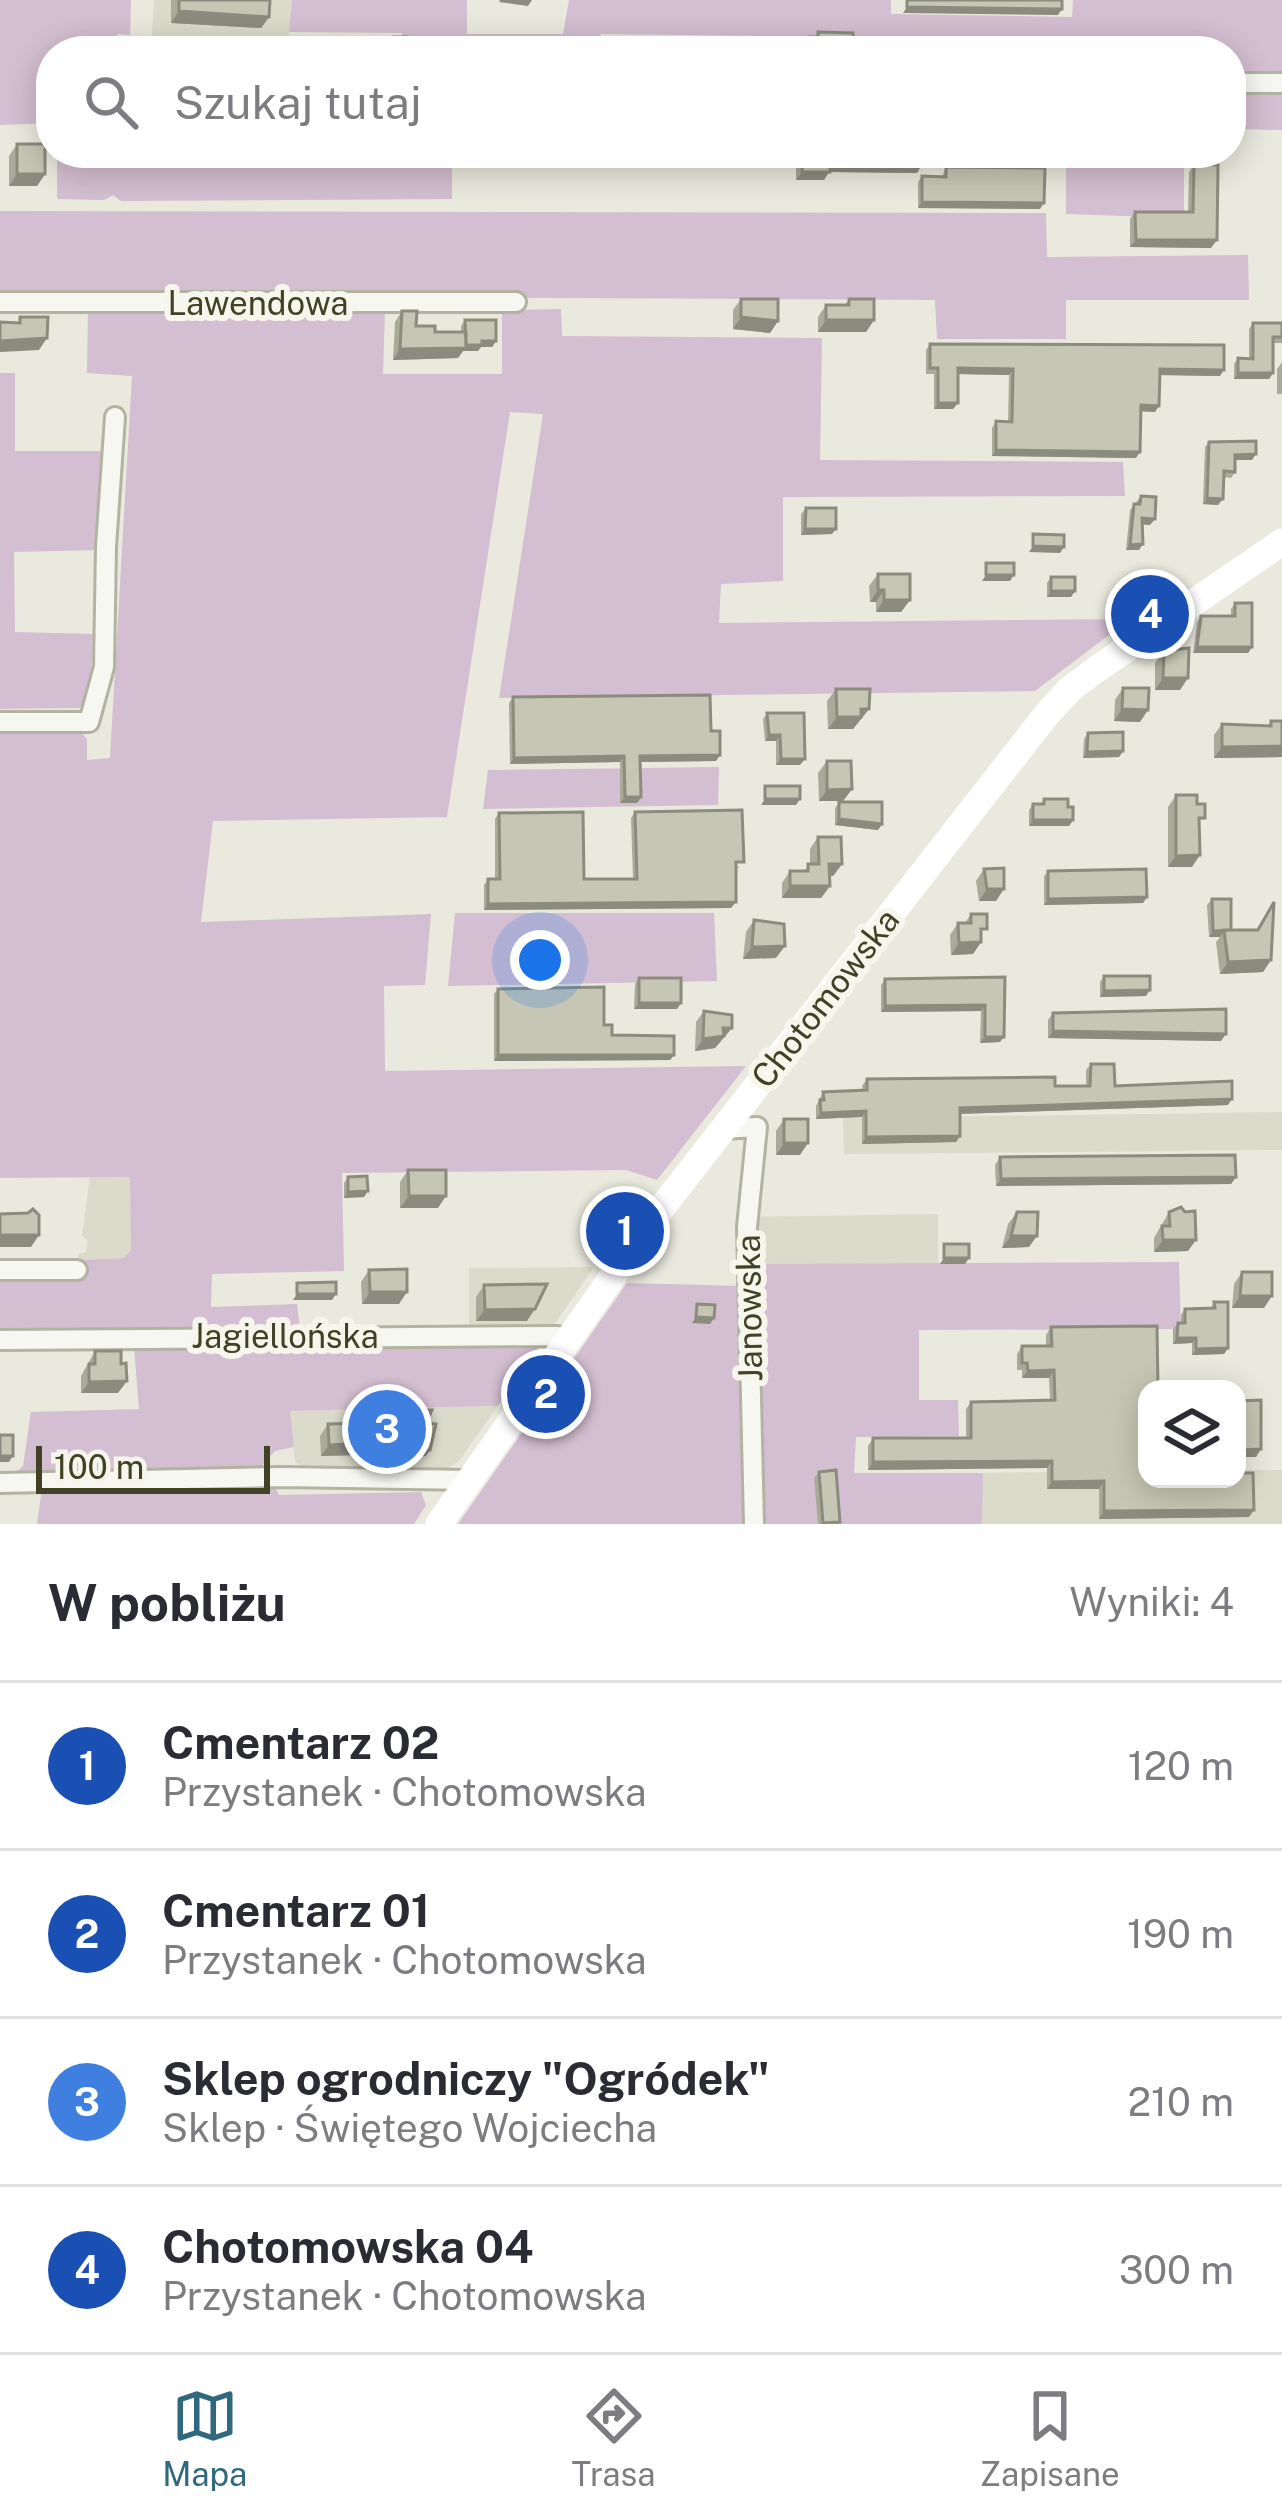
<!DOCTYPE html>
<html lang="pl">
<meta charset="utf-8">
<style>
body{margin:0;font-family:"Public Sans",sans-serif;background:#f7f7f7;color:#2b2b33}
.controls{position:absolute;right:36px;bottom:36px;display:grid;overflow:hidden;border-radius:24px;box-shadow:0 6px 30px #0003}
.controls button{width:108px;height:108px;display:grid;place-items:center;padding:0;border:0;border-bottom:3px solid #e1e1e2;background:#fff;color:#2b2b33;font:60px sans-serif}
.scale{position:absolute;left:36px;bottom:30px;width:234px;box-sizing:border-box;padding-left:12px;border:6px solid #404125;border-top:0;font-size:33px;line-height:42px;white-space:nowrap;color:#404125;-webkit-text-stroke:9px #f6f6ed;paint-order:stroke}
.you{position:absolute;left:540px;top:960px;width:42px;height:42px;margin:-30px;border:9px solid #fff;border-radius:50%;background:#1a73e8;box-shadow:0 0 0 18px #1a73e833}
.badge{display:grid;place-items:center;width:78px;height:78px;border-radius:50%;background:#2f687f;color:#fff;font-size:39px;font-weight:700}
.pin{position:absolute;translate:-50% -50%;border:6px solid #fff;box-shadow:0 3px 12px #0006}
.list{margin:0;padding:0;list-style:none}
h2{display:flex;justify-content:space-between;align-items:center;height:156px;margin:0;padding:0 48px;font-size:51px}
h2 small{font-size:39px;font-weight:400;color:#7c7c81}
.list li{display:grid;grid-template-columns:78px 1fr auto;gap:36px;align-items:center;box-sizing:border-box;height:168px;padding:0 48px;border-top:3px solid #e1e1e2}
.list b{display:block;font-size:45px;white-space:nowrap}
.list p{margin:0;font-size:39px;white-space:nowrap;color:#7c7c81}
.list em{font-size:39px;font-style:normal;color:#7c7c81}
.icon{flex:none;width:66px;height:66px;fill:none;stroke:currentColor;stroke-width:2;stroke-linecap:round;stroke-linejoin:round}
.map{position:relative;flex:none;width:1282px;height:1524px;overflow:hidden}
.search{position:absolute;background:#fff;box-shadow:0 6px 30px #0003;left:36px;right:36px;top:36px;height:132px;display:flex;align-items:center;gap:30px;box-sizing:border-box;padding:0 42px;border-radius:48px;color:#7c7c81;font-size:45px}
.sheet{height:828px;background:#fff}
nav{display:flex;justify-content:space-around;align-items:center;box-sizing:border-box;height:168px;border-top:3px solid #e1e1e2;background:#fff;font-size:33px;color:#7c7c81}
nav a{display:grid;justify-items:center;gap:6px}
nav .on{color:#2f687f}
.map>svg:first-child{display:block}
.built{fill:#dbdbcb}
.green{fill:#d4bed1}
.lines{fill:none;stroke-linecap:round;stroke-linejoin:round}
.street-casing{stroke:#b3b3a2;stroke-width:24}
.street{stroke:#f6f7f1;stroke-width:18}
.secondary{stroke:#fff;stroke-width:27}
.wall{fill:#aaaa9b}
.shaded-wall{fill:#8b8b7e}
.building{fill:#c6c6b4;stroke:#8b8b7e;stroke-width:3}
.labels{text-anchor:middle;stroke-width:12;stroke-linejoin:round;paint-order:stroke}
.street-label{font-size:33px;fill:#404125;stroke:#f6f6ed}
</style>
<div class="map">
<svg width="1282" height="1524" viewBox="0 0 1282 1524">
<rect width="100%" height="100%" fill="#e9e9dd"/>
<path class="built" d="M154,0H292L288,51H151Z
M1282,1112V1150L844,1154L843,1118Z
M90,1177H131V1251L125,1258L78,1260V1254L86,1252L88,1241L82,1236Z
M938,1214V1264H750L751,1217Z
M594,1267L552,1328L469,1329V1268Z
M498,1406L458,1462L445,1469L311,1471L295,1462L290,1411Z
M1237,1470H1282V1524H982L983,1473L1147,1471V1479H1237Z"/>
<path class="green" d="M0,0H131L130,35L117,34V51H51V123L0,125Z
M292,0H467V34H563L569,0H891V14L1072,17L1073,0H1282V77H1231V51H1198L1197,41L601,34L597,51H402V33L289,32Z
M1231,86H1282V130L1231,129Z
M57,153H580L452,154V199L121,201L113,195L104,200L57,199Z
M1066,153H1184V218L1066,214Z
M0,211L1046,213L1047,257L1248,255L1249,300H1066V339H937L935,300L0,295Z
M88,309H385L383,374H502V310L561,309L562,336L822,338L820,460L1123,462L1125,496L783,497V581L721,584L719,623L1130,619L1035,691L499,698L543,414L510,412L447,817L213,821L201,922L431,914L425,985L384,986L385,1071L746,1066L657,1180L626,1170L342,1173L344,1271L212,1274L211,1307L297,1304L300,1330L0,1334V1275L80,1273L78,1260L124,1258L131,1250L130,1177L0,1178V730L79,729L87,739V760L110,758L132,376L87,373Z
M0,373H15V451H104L97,550L14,552L15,632L93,634L90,699L80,708L0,709Z
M719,767L718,805L483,809L488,770Z
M455,913H714L717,981L448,986Z
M1179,1262L1181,1329L919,1330V1400H958L959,1436L856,1437L854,1473H983L982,1524H760L750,1264Z
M627,1283L742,1286L749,1524H458Z
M543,1342L498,1406L290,1411L294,1447L275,1451L259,1469L12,1476L23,1466L31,1412L139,1409L134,1347Z
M272,1480L279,1495L421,1492L426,1505L414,1524H37L42,1488Z"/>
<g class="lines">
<g class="street-casing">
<path id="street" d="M1231,83H1282
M0,302H516
M0,722H89L104,667L106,546L115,417
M722,1129L757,1127L747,1227L754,1524
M0,1270H77
M0,1340L557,1336L569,1339
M0,1483L282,1477L471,1480"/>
</g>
<use href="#street" class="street"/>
<path class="secondary" d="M439,1524L653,1219L1047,714L1070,689L1097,669L1282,542"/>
</g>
<path class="wall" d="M171,0H270L269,17L261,28L171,23Z
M818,32L853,51H801L809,37H815Z
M17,144L45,174L37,186H9V156Z
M801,153H923L917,173L829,172L824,180H796V159Z
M1194,164L1211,248L1130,247V219L1135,212H1188L1189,172Z
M946,167L1040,209L918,208V182L922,176L942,177Z
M741,299L778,321L770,333L733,329V310Z
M849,299L874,320L866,332H818V317L826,305H845Z
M402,311L416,326L435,332H461V326L465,320L496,341L492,347H481L478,351H463L458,358L393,360L395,322Z
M1253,323H1282V343H1273V373L1269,379H1234V364L1238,358L1249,359V329Z
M930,344L1220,376L1160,375L1155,412L1141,411L1136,458L992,456V428L996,421L1008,422L1009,375L958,374V403L953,409H934V374H926V350Z
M1282,362V394H1277V369Z
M1209,442L1252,460H1235V472L1231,478L1224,477L1218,505L1203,504L1205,447Z
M1141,496L1150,525L1143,524L1139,550H1126L1130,510Z
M806,508L832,534L801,535V514Z
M878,574L910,600L901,612H876V602H870L869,586Z
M1051,577L1071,597H1047V583Z
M1235,603L1252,647L1248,653H1193L1197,622L1201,616H1231V609Z
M1164,651L1180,690H1155V663Z
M1123,688L1140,722L1114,721L1115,700Z
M836,689L869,709L853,729H828L827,701Z
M513,697L711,731L720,755L716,761L640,762L641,797L637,803H620V762L510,764L509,703Z
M767,713L800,765H776V741H765L763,719Z
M1271,721H1282V757L1214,758V735L1222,724L1268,726Z
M1088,733L1123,751L1119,757L1083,758L1084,739Z
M827,761L852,789L843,801H819L818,773Z
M1176,795L1200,826L1192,867H1168V807Z
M1044,799L1068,807L1073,820L1069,826H1029V810L1033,804H1041Z
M839,802L882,824L878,830L835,825V808Z
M635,812L740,868H736L731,908L484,910V885L488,879H495V819L499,813L584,879H633L631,818Z
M818,837L842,864L833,876H829L830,886L821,898H782V883L790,871H804L810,864V849Z
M984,869L996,901H979L976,881Z
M1048,871L1147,897L1143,903L1044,905V876Z
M1212,899L1231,930H1256L1274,902L1271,960L1263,972L1220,974L1216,942L1220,937H1209L1207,905Z
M971,914L981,942L973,954L951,955L950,935L958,923H965Z
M754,920L776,958L743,959L746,932Z
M1104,976L1146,996L1100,997V982Z
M1005,977L1000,1042L980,1043L981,1011L881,1012V985L885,979Z
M639,978L677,1009H634L635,984Z
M498,989L604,1025L612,1035L674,1055L670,1060L494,1061V994Z
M704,1011L732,1028L715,1048L695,1051L696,1022Z
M1053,1013L1221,1041L1048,1038V1020Z
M1091,1064L1115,1086L1228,1105L960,1114V1136L956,1142L862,1144V1117L816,1119V1106L823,1092L863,1090L862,1086L867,1079L1086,1086V1070Z
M784,1119L800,1155H776V1131Z
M1000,1157L1236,1177L1231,1184L996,1186L995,1165Z
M408,1170L438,1208H400V1182Z
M348,1177L368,1191L364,1197L344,1198V1183Z
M1017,1212L1029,1247L1002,1248L1008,1224Z
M1169,1212L1188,1251L1154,1252V1238Z
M369,1270L399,1304H362L361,1282Z
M1242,1272L1264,1308H1232L1234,1284Z
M484,1285L527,1321H476V1297Z
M1214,1302L1228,1348L1224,1354L1192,1355V1343L1173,1344V1329L1178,1323H1181V1315L1185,1309H1210Z
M1051,1327L1147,1479L1249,1517L1099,1519V1489H1047V1468L868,1470V1446L873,1438H966V1409L971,1402L1050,1400L1049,1378H1022V1370H1017V1354L1022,1346H1046V1335Z
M95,1351L118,1393H81V1376Z
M1237,1401L1256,1457H1237Z
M412,1410L426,1423V1456L411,1457L408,1461V1457H391L390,1435L395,1430L408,1429L407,1416Z
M328,1424L367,1443L358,1455L321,1456L320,1436Z
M819,1472L839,1524H818L814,1478Z"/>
<path class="shaded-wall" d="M500,0H532L528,6L499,2Z
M907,7L1062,9L1058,15L903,13Z
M179,11L269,17L261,28L171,23Z
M830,164L922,165L917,173L829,172L824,180H796L802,172Z
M17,174H45L37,186H9Z
M922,202L1044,203L1040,209L918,208Z
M1136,240H1217L1211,248L1130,247Z
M741,317L778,321L770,333L733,329Z
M826,320H874L866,332H818Z
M47,338L39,350L0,352V341Z
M482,341H496L492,347H481L478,351H463L458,358L393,360L400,349L465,345Z
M958,368L1013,369L1009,375L953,374Z
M1160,369L1224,370L1220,376L1156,375Z
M1238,373H1273L1269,379H1234Z
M938,403H958L953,409H934Z
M1141,405L1159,406L1155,412L1137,411Z
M996,450L1140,452L1136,458L992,456Z
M1256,454L1252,460H1231L1235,455Z
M1207,498L1223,499L1218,505L1203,504Z
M1142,518L1155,519L1150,525L1138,524Z
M805,529H836L832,534L801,535Z
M1143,544L1139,550H1126L1130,545Z
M1033,546L1064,547L1060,553L1029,552Z
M986,575H1014L1010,581H982Z
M878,590H884L876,602H870Z
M1051,591H1075L1071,597H1047Z
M884,600H910L901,612H876Z
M1197,647H1252L1248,653H1193Z
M1163,678H1188L1180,690H1155Z
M861,709H869L853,729H828L837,717Z
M1122,709L1148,710L1140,722L1114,721Z
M769,735H780L776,741H765Z
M1282,746V757L1214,758L1222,747Z
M1123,751L1119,757L1083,758L1087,752Z
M720,755L716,761L636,762L640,756Z
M624,756L620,762L510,764L514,758Z
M781,759H805L800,765H776Z
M852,789L843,801H819L827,790Z
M625,797H641L637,803H620Z
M765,799H800L796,805H761Z
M839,819L882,824L878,830L835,825Z
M1033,820H1073L1069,826H1029Z
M1200,855L1192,867H1168L1176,856Z
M829,864H842L833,876H821Z
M790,886H830L821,898H782Z
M987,889H1004L996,901H979Z
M1147,897L1143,903L1044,905L1048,899Z
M736,902L731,908L484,910L488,904Z
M1213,931H1224L1220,937H1209Z
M981,942L973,954L951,955L959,943Z
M785,946L776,958L743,959L752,947Z
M1271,960L1263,972L1220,974L1228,962Z
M1150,990L1146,996L1100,997L1104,991Z
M639,1003H681L677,1009H634Z
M985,1005L981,1011L881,1012L885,1006Z
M723,1028H732L715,1048L695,1051L703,1039Z
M1053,1031L1226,1034L1221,1041L1048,1038Z
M985,1037H1004L1000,1042L980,1043Z
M498,1055H674L670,1060L494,1061Z
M1232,1099L1228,1105L955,1114L960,1108Z
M866,1111L862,1117L816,1119L821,1113Z
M960,1136L956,1142L862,1144L866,1137Z
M784,1143H808L800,1155H776Z
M1236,1177L1231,1184L996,1186L1001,1179Z
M368,1191L364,1197L344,1198L348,1192Z
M409,1196H446L438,1208H400Z
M0,1235H39L31,1247H0Z
M1011,1236H1037L1029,1247L1002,1248Z
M1163,1240H1196L1188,1251L1154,1252Z
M944,1258H969L965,1264H940Z
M370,1292H407L399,1304H362Z
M297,1294H336L332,1300H293Z
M1240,1296H1272L1264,1308H1232Z
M535,1309L527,1321H476L485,1310Z
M696,1317L714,1318L710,1324L692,1323Z
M1177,1338H1196L1192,1343L1173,1344Z
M1228,1348L1224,1354L1192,1355L1196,1349Z
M1054,1370L1049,1378H1022L1028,1371Z
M127,1381L118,1393H81L89,1382Z
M367,1443L358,1455L321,1456L329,1445Z
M1261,1449L1256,1457H1237L1242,1450Z
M430,1450L426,1456L411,1457L414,1451Z
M395,1451H412L408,1457H391Z
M0,1456H13L9,1462H0Z
M1052,1461L1047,1468L868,1470L873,1462Z
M1104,1481L1099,1489H1047L1052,1482Z
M1254,1510L1249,1517L1099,1519L1104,1511Z"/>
<path class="building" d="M179,0H270L269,17L179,11Z
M907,0H1062V9L907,7Z
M818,32L853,33V51H809V37H818Z
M394,37H406V51H392Z
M670,38V51H618V39Z
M1075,42H1149V50L1155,51H1074Z
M17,144H45V174H17Z
M802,153H923L922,165L830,164V172H802Z
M1194,164L1218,165L1217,240H1136L1135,212H1193Z
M946,167L1045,168L1044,203L922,202V176L946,177Z
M741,299H778V321L741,317Z
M849,299H874V320H826V305H849Z
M402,311H417L416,326H435V332H466V348L400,349Z
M20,317H48L47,338L0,341V322L20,323Z
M465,320H496V341H482V345H466Z
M1253,323H1282V337H1273V373H1238V358L1253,359Z
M930,344L1224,345V370L1160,369L1159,406L1141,405L1140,452L996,450V421L1012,422L1013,369L958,368V403H938V368H930Z
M1256,441V454L1235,455V472L1224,471L1223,499L1207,498L1209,442Z
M1141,496L1156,497L1155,519L1142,518L1143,544L1130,545L1134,504H1140Z
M806,508H836V529H805Z
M1033,534L1064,535V547L1033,546Z
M986,563H1014V575H986Z
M878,574H910V600H884V590H878Z
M1051,577H1075V591H1051Z
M1235,603H1252V647H1197L1201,616H1235Z
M1189,648L1188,678H1163L1164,651Z
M1123,688H1149L1148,710L1122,709Z
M836,689H870L869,709H861V717H837Z
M710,695L711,731H720V755L640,756L641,797H625L624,756L514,758L513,697Z
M767,713H804L805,759H781L780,735H769Z
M1271,721H1282V746L1222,747V724L1271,726Z
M1123,732V751L1087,752L1088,733Z
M827,761H851L852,789L827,790Z
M765,786H800V799H765Z
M1176,795H1197V804H1205V818H1199L1200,855L1176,856Z
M1044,799H1068V807H1073V820H1033V804H1044Z
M839,802H882V824L839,819Z
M742,810L744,862H736V902L488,904V879H500L499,813L583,812L584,879H637L635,812Z
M818,837H841L842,864H829L830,886H790V871H808V864H819Z
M1004,868V889H987L984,869Z
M1146,869L1147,897L1048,899V871Z
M1212,899H1231V930L1213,931Z
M1274,902L1271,960L1228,962L1224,930H1258Z
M971,914H987V929H981V942L959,943L958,923H971Z
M754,920L784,924L785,946L752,947Z
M1104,976H1150V990L1104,991Z
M1005,977L1004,1037H985V1005L885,1006V979Z
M639,978H681V1003H639Z
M604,987V1025H612V1035L674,1036V1055H498V989Z
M1226,1009V1034L1053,1031V1013Z
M704,1011L732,1015V1028H723L724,1036L703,1039Z
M1091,1064H1114L1115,1086L1232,1081V1099L960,1108V1136L866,1137V1111L821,1113L820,1100H824L823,1092L867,1090V1079L1055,1077V1086H1090Z
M784,1119H808V1143H784Z
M1235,1155L1236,1177L1001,1179L1000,1157Z
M408,1170H446V1196H409Z
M367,1176L368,1191L348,1192V1177Z
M1181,1207L1185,1212L1195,1211L1196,1240H1163L1162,1226H1170L1169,1212Z
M33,1209L39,1215V1235H0V1214L28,1213Z
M1017,1212H1038L1037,1236H1011Z
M944,1244H969V1258H944Z
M407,1269V1292H370L369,1270Z
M1242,1272H1272V1296H1240Z
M336,1282V1294H297V1283Z
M547,1284L535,1309L485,1310L484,1285Z
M1214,1302H1228V1348L1196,1349V1338H1177L1178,1323H1185V1309L1215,1308Z
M697,1304L715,1305L714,1318L696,1317Z
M1157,1326L1158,1389H1147V1479H1237V1473H1253L1254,1510L1104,1511V1481L1052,1482V1461L873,1462V1438H971V1402L1055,1400L1054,1370L1028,1371L1027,1363H1022V1346H1052L1051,1327Z
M95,1351H121V1364L126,1363L127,1381L89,1382V1364H95Z
M1261,1400V1449L1242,1450L1237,1438L1238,1401Z
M412,1410H432L426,1423L436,1424L430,1450L414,1451L412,1455V1451H395V1430L412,1429Z
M366,1423L367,1443L329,1445L328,1424Z
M0,1435H13V1456H0Z
M836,1470L840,1522L823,1523L819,1472Z"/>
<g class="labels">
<g class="street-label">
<text x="258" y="315">Lawendowa</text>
<text transform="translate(825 998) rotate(-52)" y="12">Chotomowska</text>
<text transform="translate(749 1308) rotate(-91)" y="12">Janowska</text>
<text x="285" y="1348">Jagiellońska</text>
</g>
</g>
</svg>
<div class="controls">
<button><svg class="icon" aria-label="layers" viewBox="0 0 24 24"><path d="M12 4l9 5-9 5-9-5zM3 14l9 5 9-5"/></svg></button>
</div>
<div class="scale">100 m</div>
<div class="you"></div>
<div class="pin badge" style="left:625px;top:1231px;background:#1a4fb4">1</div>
<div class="pin badge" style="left:546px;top:1394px;background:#1a4fb4">2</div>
<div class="pin badge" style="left:387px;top:1429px;background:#3f7fe0">3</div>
<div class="pin badge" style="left:1150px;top:614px;background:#1a4fb4">4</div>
<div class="search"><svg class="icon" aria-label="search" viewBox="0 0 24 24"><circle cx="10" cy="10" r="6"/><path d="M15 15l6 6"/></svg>Szukaj tutaj</div>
</div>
<section class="sheet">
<h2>W pobliżu<small>Wyniki: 4</small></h2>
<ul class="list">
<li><span class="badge" style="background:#1a4fb4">1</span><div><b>Cmentarz 02</b><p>Przystanek · Chotomowska</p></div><em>120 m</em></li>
<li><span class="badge" style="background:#1a4fb4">2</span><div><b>Cmentarz 01</b><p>Przystanek · Chotomowska</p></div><em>190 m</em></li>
<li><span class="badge" style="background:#3f7fe0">3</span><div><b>Sklep ogrodniczy &quot;Ogródek&quot;</b><p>Sklep · Świętego Wojciecha</p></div><em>210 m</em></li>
<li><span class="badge" style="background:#1a4fb4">4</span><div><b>Chotomowska 04</b><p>Przystanek · Chotomowska</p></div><em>300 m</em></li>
</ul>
</section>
<nav>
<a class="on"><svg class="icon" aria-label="map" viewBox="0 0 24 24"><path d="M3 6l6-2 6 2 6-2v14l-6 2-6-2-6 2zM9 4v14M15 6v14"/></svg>Mapa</a>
<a><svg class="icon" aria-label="directions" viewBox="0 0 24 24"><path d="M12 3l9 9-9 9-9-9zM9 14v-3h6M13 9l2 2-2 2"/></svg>Trasa</a>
<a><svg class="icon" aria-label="saved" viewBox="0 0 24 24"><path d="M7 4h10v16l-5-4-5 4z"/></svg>Zapisane</a>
</nav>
